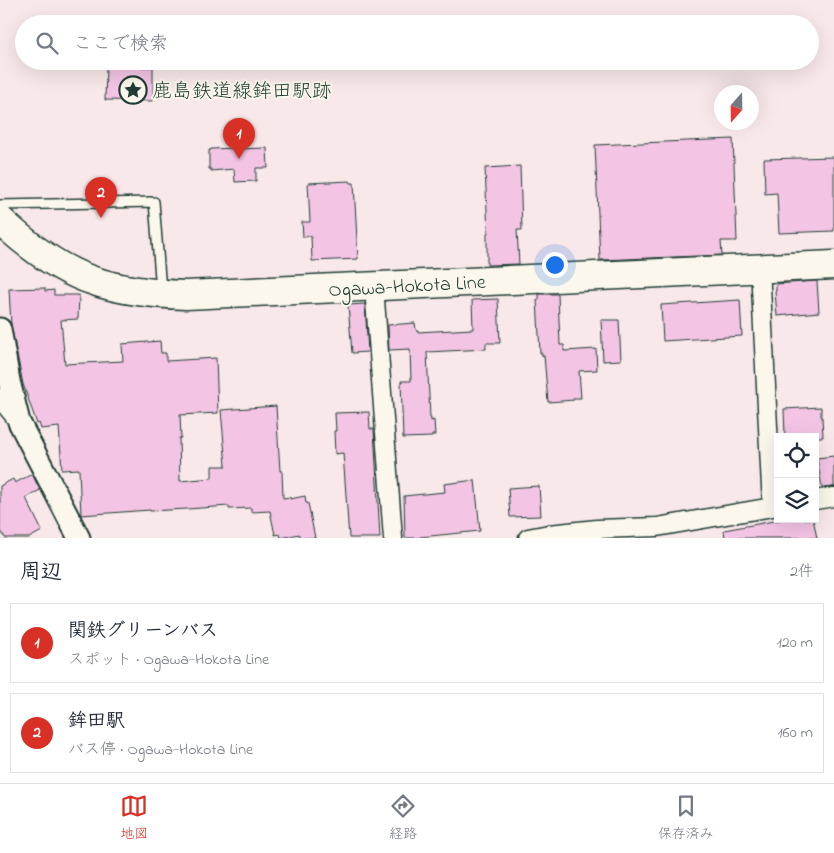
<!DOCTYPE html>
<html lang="ja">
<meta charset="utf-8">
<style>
body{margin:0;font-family:"Indie Flower","Klee One",sans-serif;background:#f2f2f3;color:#1f2937}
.controls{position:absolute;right:15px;bottom:15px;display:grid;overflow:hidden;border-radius:0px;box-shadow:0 5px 20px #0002}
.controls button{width:45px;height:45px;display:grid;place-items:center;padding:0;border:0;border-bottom:1px solid #e0e1e3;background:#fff;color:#1f2937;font:25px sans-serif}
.compass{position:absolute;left:714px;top:85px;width:45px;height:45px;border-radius:50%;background:#fff;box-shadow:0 5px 20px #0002;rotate:200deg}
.you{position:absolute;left:554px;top:264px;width:18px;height:18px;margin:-12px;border:4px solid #fff;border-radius:50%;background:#1a73e8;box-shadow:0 0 0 8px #1a73e833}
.badge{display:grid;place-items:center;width:32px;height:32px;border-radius:50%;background:#d93025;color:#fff;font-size:16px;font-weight:700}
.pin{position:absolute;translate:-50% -41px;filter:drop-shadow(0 1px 2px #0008)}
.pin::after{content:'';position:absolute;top:26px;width:18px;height:15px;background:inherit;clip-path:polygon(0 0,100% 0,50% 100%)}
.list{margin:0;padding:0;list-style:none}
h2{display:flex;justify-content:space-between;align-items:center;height:65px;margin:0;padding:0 20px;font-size:21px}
h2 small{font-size:16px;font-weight:400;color:#747a83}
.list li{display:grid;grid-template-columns:32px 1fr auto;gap:15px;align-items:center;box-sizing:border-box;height:80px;margin:0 10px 10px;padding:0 10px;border:1px solid #e0e1e3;border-radius:0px}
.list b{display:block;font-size:19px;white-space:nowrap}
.list p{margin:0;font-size:16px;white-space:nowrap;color:#747a83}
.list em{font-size:16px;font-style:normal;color:#747a83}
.icon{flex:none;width:28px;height:28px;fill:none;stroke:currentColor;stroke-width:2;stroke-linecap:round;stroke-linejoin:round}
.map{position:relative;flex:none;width:834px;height:538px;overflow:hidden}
.search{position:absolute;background:#fff;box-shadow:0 5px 20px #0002;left:15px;right:15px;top:15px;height:55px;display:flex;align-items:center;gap:12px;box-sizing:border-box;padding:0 18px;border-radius:28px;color:#747a83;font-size:19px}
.sheet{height:245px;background:#fff}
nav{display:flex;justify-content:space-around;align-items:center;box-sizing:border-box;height:70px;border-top:1px solid #e0e1e3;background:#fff;font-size:14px;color:#747a83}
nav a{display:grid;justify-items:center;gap:2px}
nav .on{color:#d93025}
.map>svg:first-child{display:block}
.building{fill:#f4c4e5;stroke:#1f3d34}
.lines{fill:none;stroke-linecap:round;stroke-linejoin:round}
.service-casing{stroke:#1f3d34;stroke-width:12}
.minor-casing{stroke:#1f3d34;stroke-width:21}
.tertiary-casing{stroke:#1f3d34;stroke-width:25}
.primary-casing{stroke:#1f3d34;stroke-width:31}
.service{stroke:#fbf7ec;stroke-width:9}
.minor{stroke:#fbf7ec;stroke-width:18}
.tertiary{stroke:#fbf7ec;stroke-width:21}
.primary{stroke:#fbf7ec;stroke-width:28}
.labels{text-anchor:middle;stroke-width:4;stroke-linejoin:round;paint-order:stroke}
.poi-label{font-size:20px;fill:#1f3d34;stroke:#fbf7ec;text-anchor:start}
.street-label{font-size:20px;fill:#1f3d34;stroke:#fbf7ec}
</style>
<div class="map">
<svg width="834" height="538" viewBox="0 0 834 538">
<rect width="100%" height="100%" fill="#f9e8ea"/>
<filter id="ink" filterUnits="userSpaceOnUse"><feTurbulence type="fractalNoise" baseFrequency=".02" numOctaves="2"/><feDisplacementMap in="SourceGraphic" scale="10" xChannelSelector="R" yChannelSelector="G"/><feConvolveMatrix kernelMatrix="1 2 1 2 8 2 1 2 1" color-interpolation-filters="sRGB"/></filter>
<g filter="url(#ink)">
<path class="building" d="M106,67H153V101L105,100Z
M733,139L737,241H721L722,255L600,260L595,145Z
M236,148L235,149L267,148L268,168H256V181L235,182L234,169L211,171V169H209V150H211V149Z
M834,157V231L779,233L777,193L765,194L764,159Z
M520,166L522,230H517L519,264L487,265V233H488L485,168Z
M350,181L351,183H354L358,259L312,261L311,236L303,237L302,222H310L308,183Z
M817,281L819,312L777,316L775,291H776V284Z
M45,288V291L54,290V295H79L78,319L61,320L65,364L123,361L122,344L160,341L161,353H166V361L216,358L218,413L180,415L181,438H179L180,481L212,478V466H226L221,410L276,406L280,471H282L283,498L290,497V499L305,496L306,503H308L315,538H300L299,534L281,538L280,534L275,535L270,511L251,512V508L229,509V506L187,509L150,511V510L81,515L79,469L62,470L59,427L41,429L39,423L37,424L23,384L11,325L9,289Z
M539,294H558L560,345H564V351L596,349L597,370L579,371L581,398H574V400L548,402L544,356H542V353H540L537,300H539Z
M498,299L500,343H486V349L427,352L430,418H431V421L434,420L435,435H432V437L403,438L401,381H411L410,349L389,350L388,325L415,323L416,330H417V332L473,329L472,300Z
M740,300L742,336L663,341L661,305Z
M365,304L368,352L352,353L348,305Z
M601,320H619L621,360L603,361Z
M821,407V416H822L823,437H785L784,409Z
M369,412L370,429H374L380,538H349L343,453L335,454L334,431H336L335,413Z
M834,456V487L822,488L817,458Z
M32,474L40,490L26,498L42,531L29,538H5L0,529V486L13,479L15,483Z
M475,480L480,531L420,537L421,538H405L404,496L445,492L444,484Z
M539,486L541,516L510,517L508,488Z
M785,519H813L817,538H725L724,530Z"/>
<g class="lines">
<g class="service-casing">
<path id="service" d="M0,205L154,202L161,290"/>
</g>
<g class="minor-casing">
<path id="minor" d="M760,267L772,507
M374,287L393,538
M0,398L19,422
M815,500L834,497
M528,538L549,534L597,529L657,527L778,506"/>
</g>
<g class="tertiary-casing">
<path id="tertiary" d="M0,329L9,381L19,422L79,538"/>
</g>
<g class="primary-casing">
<path id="primary" d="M0,220C27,245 59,270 94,281C123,291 155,294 186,295L834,265"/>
</g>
<use href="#service" class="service"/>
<use href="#minor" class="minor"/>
<use href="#tertiary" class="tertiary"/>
<use href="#primary" class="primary"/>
</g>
</g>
<defs>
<g id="sight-ring" transform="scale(1.4375)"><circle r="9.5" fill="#fbf7ec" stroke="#1f3d34" stroke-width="1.5"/><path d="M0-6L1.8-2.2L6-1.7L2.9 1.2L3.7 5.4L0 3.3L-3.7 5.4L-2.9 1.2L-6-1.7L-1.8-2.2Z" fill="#1f3d34"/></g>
</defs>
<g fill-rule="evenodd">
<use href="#sight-ring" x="133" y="90"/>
</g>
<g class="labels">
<g class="poi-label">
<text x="152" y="97">鹿島鉄道線鉾田駅跡</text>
</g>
<g class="street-label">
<text transform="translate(407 285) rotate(-3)" y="7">Ogawa-Hokota Line</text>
</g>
</g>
</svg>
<div class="controls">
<button><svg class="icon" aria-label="locate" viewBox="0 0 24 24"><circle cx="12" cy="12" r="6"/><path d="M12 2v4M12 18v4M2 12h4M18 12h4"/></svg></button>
<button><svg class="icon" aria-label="layers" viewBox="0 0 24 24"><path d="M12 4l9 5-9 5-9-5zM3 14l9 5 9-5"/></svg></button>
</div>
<svg class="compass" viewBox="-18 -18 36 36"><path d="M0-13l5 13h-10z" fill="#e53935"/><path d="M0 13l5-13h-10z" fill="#747a83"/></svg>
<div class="you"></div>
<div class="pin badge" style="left:239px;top:159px">1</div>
<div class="pin badge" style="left:101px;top:218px">2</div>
<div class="search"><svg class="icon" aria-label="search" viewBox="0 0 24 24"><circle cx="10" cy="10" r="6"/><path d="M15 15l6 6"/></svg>ここで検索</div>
</div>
<section class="sheet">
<h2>周辺<small>2件</small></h2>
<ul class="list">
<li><span class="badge">1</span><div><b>関鉄グリーンバス</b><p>スポット · Ogawa-Hokota Line</p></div><em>120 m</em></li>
<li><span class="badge">2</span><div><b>鉾田駅</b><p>バス停 · Ogawa-Hokota Line</p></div><em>160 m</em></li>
</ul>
</section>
<nav>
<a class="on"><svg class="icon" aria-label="map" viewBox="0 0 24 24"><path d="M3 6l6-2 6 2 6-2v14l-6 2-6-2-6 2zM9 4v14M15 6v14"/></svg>地図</a>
<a><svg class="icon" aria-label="directions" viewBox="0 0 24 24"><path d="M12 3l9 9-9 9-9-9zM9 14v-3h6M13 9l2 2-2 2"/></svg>経路</a>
<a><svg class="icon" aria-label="saved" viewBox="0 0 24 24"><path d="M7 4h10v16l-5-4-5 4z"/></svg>保存済み</a>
</nav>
